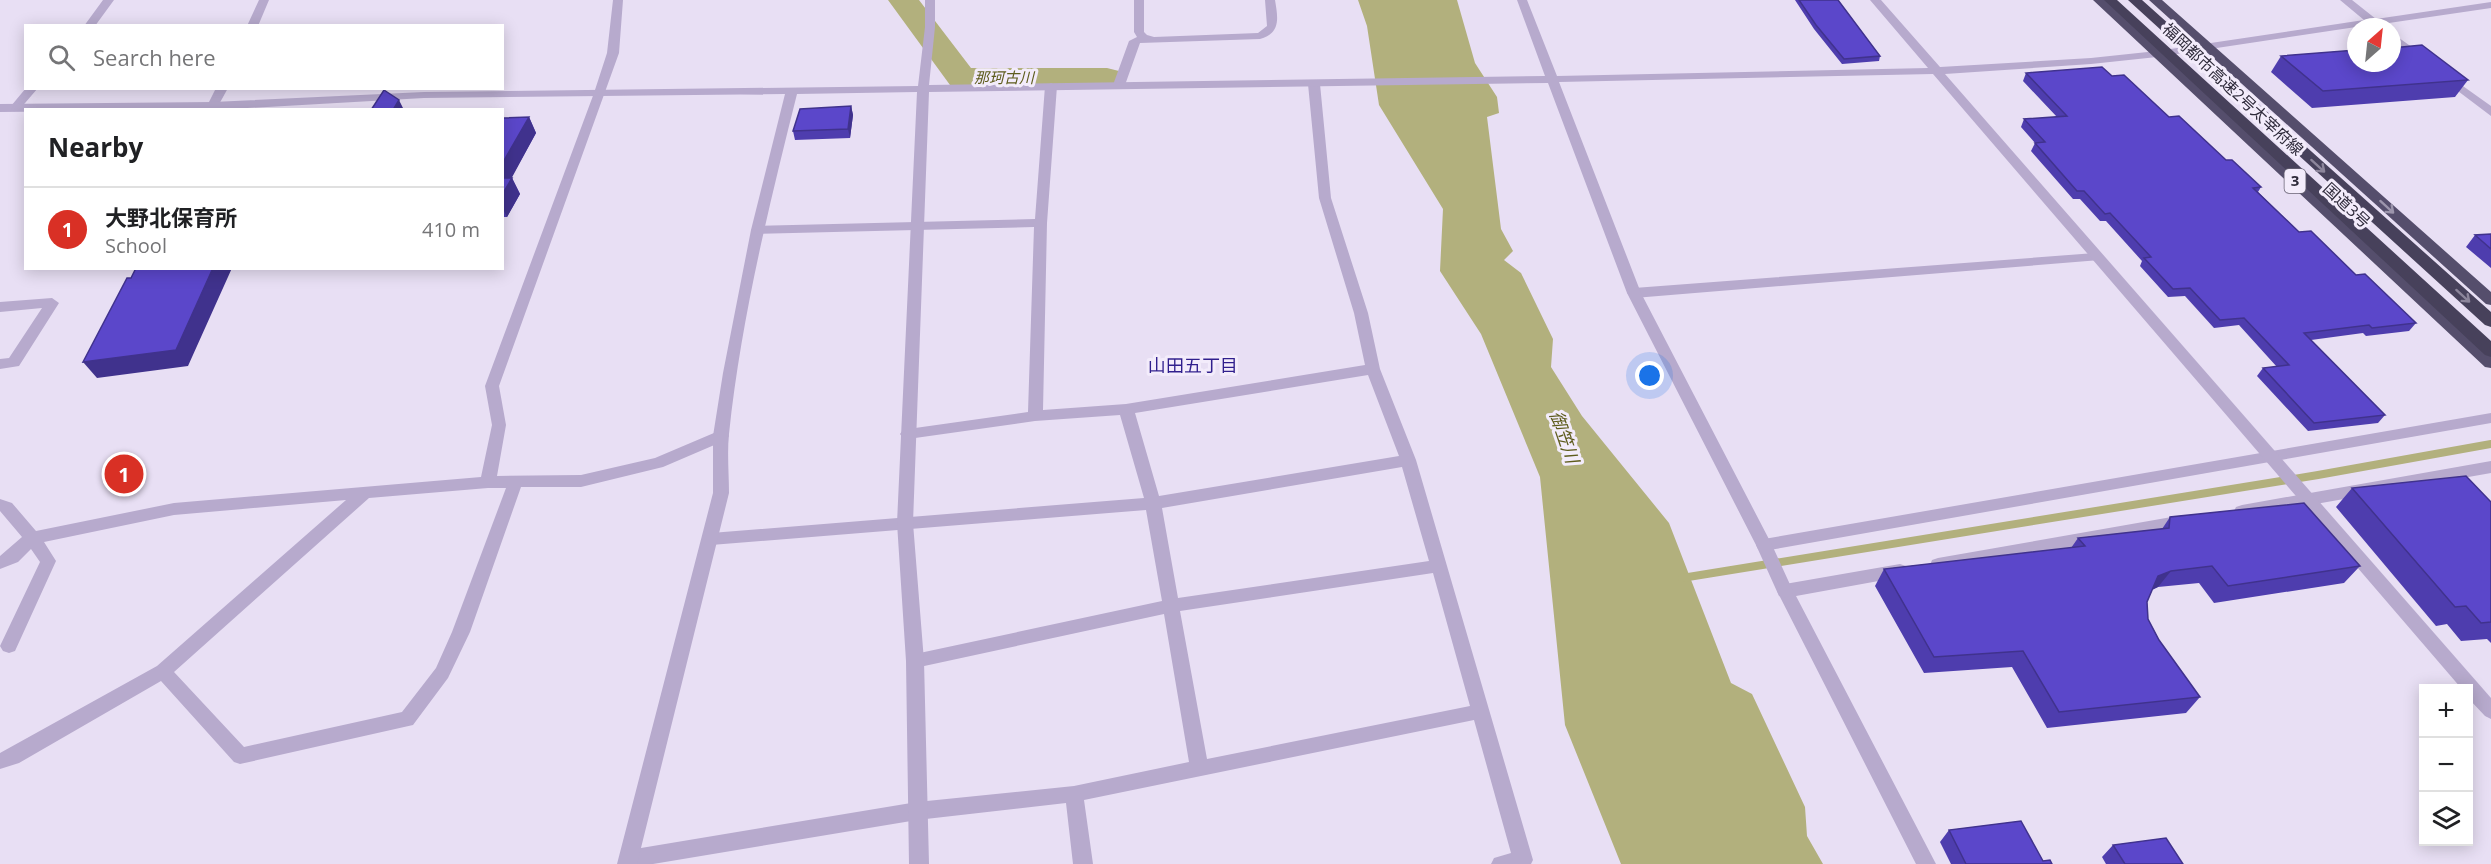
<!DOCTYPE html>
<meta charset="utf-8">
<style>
body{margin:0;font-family:"Open Sans","Noto Sans JP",sans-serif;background:#f2f2f2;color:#202124}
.controls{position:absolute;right:18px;bottom:18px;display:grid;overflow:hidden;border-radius:0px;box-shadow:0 3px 15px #0003}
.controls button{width:54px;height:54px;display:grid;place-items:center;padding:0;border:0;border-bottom:2px solid #e0e0e0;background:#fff;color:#202124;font:30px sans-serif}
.compass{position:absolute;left:2347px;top:18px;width:54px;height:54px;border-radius:50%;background:#fff;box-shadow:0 3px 15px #0003;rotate:27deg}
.you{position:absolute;left:1650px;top:376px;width:21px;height:21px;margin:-15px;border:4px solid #fff;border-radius:50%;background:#1a73e8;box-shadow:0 0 0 9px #1a73e833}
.badge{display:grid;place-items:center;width:39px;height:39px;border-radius:50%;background:#d93025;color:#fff;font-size:20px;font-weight:700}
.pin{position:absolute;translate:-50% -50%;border:3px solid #fff;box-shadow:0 2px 6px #0006}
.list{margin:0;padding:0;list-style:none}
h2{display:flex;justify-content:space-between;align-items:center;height:78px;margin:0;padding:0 24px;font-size:26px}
h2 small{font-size:20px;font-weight:400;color:#757577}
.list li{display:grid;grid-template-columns:39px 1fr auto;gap:18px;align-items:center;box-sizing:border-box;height:84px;padding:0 24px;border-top:2px solid #e0e0e0}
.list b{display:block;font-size:22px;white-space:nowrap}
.list p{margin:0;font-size:20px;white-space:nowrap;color:#757577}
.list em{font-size:20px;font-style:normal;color:#757577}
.icon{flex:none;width:33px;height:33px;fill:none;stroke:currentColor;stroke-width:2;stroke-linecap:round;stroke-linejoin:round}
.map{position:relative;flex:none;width:2491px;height:864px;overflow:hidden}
.search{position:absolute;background:#fff;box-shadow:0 3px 15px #0003;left:24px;top:24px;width:480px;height:66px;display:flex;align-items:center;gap:15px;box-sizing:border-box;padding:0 21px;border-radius:0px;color:#757577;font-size:22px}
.panel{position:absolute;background:#fff;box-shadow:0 3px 15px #0003;left:24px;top:108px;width:480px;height:162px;border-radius:0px}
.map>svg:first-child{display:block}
.water{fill:#b2b07d}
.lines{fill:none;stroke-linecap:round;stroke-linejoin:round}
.stream{stroke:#b2b07d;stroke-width:8}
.river{fill:#b2b07d;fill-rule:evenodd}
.service{fill:#b7aacd;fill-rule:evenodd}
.minor{fill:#b7aacd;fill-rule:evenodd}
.tertiary{fill:#b7aacd;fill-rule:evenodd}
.trunk{fill:#554e6c;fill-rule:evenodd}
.motorway{fill:#47415b;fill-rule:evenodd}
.wall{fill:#4e3dae}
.shaded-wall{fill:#40328d}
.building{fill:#5b47ca;stroke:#40328d;stroke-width:1.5}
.oneway{stroke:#8c859b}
.oneway2{stroke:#9c95ac}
.labels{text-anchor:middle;stroke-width:6;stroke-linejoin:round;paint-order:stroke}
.far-water-label{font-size:15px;font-style:italic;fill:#5e5c1d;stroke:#f3ecfb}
.shield{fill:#f3ecfb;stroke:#696474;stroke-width:1.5}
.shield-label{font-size:15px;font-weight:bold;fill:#2e2a3a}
.street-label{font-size:16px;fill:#2e2a3a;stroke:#f3ecfb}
.neighbourhood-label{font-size:18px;fill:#301f8d;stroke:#f3ecfb}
.water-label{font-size:18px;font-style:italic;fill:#5e5c1d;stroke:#f3ecfb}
</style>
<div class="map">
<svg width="2491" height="864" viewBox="0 0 2491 864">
<rect width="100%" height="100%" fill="#e8dff4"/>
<path class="water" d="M1358,0H1457L1475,63L1497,97L1499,113L1487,117L1501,229L1513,251L1504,260L1521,273L1553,339L1551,367L1582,416L1669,523L1731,683L1752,694L1805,807L1807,836L1823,864H1621L1565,725L1540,477L1481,334L1440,271L1443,209L1379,105L1367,26Z"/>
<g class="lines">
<path class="stream" d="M1682,578L2318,475L2491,444"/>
<path class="river" d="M888,0H919L971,68H1107L1119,71L1124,78L1119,85L1107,88H962L950,85Z"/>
<path class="service" d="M1134,0H1144V32L1147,35L1154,37L1258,33L1267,26L1265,0H1275C1278,18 1281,33 1260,39L1140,43L1125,85L1119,88L1113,85L1129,41L1137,37L1134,32Z"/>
<path class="minor" d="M103,0H114L95,26H84Z
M259,0H269L258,26H247Z
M613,0H623L619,53L499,386L506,425L497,476L581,475L655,458L721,430L726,432L729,436L726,440L663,467L581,487H521L470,632L448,678L413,725L240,764L234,762L161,681L19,763L0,769V753L157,666L346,500L174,515L44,542L56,561L15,651L9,653L3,651L0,646L40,562L31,549L18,562L0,569V556L22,537L0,511V499L12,503L36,531L174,503L481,477L492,425L485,386L594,93L607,53ZM488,488H506L452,632L436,668L402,712L244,747L174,672L369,498Z
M1314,81L1320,84L1331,198L1368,313L1380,369L1416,460L1533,860L1531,864H1491L1494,858L1511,853L1474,720L1084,800L1093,864H1073L1066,803L917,820L653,864H622L619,859L622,853L629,850L917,802L1074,786L1189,762L1164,614L915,668L909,666L906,661L909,656L915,654L1162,601L1146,510L711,545L705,543L703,539L705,535L711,533L1144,498L1120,415L1035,421L908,439L903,438L900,434L903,430L908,429L1028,412L1034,227L757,234L751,230L757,226L1035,219L1045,86L1051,83L1057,86L1047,223L1043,410L1126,404L1365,365L1354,313L1319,198L1308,84ZM1368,375L1399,456L1159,496L1135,413ZM1402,467L1429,561L1178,598L1162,508ZM1433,573L1470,706L1207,759L1180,611Z
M26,88H38L19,110H11V106Z
M216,88H228L217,108L213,110L207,106Z
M2095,253L2102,257L2100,260L1634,298L1627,293L1634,288Z
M52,298L59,303L19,366L0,369V359L9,358L42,308L0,312V302Z
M2491,413V423L1764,551L1758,549L1756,545L1758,541L1764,539Z
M2491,461V473L2242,517L2236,515L2234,511L2236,507L2242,505Z
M2183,515L2189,517L2191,521L2189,525L2183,527L1938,572L1932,570L1930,565L1932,560L1938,558Z
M1900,564L1906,566L1908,571L1906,576L1796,596L1936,864H1916L1777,591L1779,586L1785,584Z"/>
<path class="tertiary" d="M925,0H935V27L929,85L1545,76L1517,0H1527L1557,76L1928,68L1870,0H1881L1940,67L2091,58L2157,51L2364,20L2340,0H2352L2376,19L2491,2V8L2382,24L2381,27H2356L2157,57L2091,64L1945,74L2491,698V719L2485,716L2468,698V688H2461L1933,74L1559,82L1641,293L1772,545L1793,591L1791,596L1785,598L1779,596L1756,545L1627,293L1548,83L929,92L913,523L924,661L929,864H909L906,661L897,523L917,92L797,94C769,206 741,319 729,434C727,453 729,474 729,493L637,864H617L713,493V436L723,373L751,230L785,94L424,98L213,110L0,112V104L213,102L424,92L918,86L925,27Z
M2392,33L2426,57V61H2418L2392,41Z
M2446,74L2491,106V116L2442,79L2440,77Z"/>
<path class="trunk" d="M2093,0H2106L2491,354V368L2485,367Z
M2149,0H2162L2491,292V305L2486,304Z"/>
<path class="motorway" d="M2104,0H2117L2491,341V357L2485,355Z
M2128,0H2142L2491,312V327L2485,325Z"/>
</g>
<path class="wall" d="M1795,0H1838L1880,56L1879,61L1842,64L1814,29Z
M2281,56L2468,80L2455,97L2312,108L2271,72Z
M2026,73L2112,76L2169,117L2261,187L2258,192L2299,232L2356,275L2416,323L2409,331L2366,336L2363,333L2311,340L2385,415L2378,423L2308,431L2257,376L2263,368L2277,367L2239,325L2214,328L2185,296L2168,297L2140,266L2142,261L2106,221H2100L2080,199H2073L2031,151L2035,143L2021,127L2024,119L2057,117L2023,81Z
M851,106L853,115L850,138L795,140L793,131Z
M529,117L536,133L511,178H512L520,194L507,217H502V118Z
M2491,234V268L2466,247L2475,235Z
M2352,488L2491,502V643L2487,639L2461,641L2447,624L2436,626L2336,507Z
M2170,517L2360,566L2344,583L2214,603L2199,583L2158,587L2152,590L2147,602L2148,619L2159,640L2200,697L2186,713L2047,728L2012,667L1924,673L1875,586L1884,569L2071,548L2078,538L2162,529Z
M1949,830L2043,861L2052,864H1951L1940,842Z
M2113,845L2183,864H2106L2102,857Z"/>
<path class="shaded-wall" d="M399,100L404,110H393Z
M851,106L853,115L850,138L848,129Z
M529,117L536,133L503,194L502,164Z
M512,178L520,194L507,217L502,207V195Z
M213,268H232L188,366L97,378L83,362Z
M2171,571L2158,587L2145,593L2158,576Z"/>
<path class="building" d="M1799,0H1838L1880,56L1844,59L1816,25Z
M2422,45L2468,80L2323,91L2281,56L2356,50V63H2392V48Z
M2102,67L2112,76L2124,75L2169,117L2179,116L2226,160H2232L2261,187L2253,188L2299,232L2311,231L2356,275L2365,274L2416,323L2372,328L2369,325L2304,333L2385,415L2314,423L2263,368L2289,365L2244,318L2220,320L2190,288L2173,289L2144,258L2151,257L2110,213L2105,214L2084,191H2077L2035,143L2045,142L2024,119L2067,116L2026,73Z
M384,90L399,100L393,110H371Z
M851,106L848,129L793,131L800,109Z
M529,117L502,164V118Z
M502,178H512L502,195Z
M2491,234V249L2475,235Z
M136,268H213L176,350L83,362L127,278H131Z
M2466,476L2491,502V622L2481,623L2466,606L2455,607L2352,488Z
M2304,503L2360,566L2228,586L2212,566L2171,571L2158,576L2147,602L2148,619L2159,640L2200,697L2059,712L2023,651L1934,657L1884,569L2085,546L2078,538L2169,528L2170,517Z
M2021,821L2043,861L2050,860L2052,864H1966L1949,830Z
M2166,838L2183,864H2125L2113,845Z"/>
<defs><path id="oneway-shaft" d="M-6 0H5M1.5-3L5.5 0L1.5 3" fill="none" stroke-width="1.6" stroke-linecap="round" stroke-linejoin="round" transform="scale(1.5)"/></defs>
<g class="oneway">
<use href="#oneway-shaft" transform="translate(2318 166) rotate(42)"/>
<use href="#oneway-shaft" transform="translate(2463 296) rotate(42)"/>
</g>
<use class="oneway2" href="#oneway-shaft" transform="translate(2387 207) rotate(42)"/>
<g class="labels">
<g class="far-water-label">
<text x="1004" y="83">那珂古川</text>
</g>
<rect class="shield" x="2284.5" y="169" width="21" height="24" rx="4.5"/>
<g class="shield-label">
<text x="2295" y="186">3</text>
</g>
<g class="street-label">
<text transform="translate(2233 89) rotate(43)" y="6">福岡都市高速2号太宰府線</text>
<text transform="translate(2347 205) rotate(43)" y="6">国道3号</text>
</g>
<g class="neighbourhood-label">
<text x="1193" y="372">山田五丁目</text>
</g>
<g class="water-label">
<text transform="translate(1564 437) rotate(71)" y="6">御笠川</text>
</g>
</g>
</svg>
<div class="controls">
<button>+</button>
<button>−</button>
<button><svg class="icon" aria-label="layers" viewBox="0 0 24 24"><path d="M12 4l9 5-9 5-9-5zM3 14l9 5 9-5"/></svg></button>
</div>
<svg class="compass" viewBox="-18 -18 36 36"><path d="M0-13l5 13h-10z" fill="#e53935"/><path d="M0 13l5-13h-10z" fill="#757577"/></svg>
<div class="you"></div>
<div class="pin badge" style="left:124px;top:474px">1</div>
<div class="search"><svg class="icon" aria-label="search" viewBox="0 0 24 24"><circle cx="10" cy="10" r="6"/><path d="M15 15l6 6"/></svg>Search here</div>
<section class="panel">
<h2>Nearby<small></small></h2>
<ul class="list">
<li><span class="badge">1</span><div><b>大野北保育所</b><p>School</p></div><em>410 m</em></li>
</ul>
</section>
</div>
